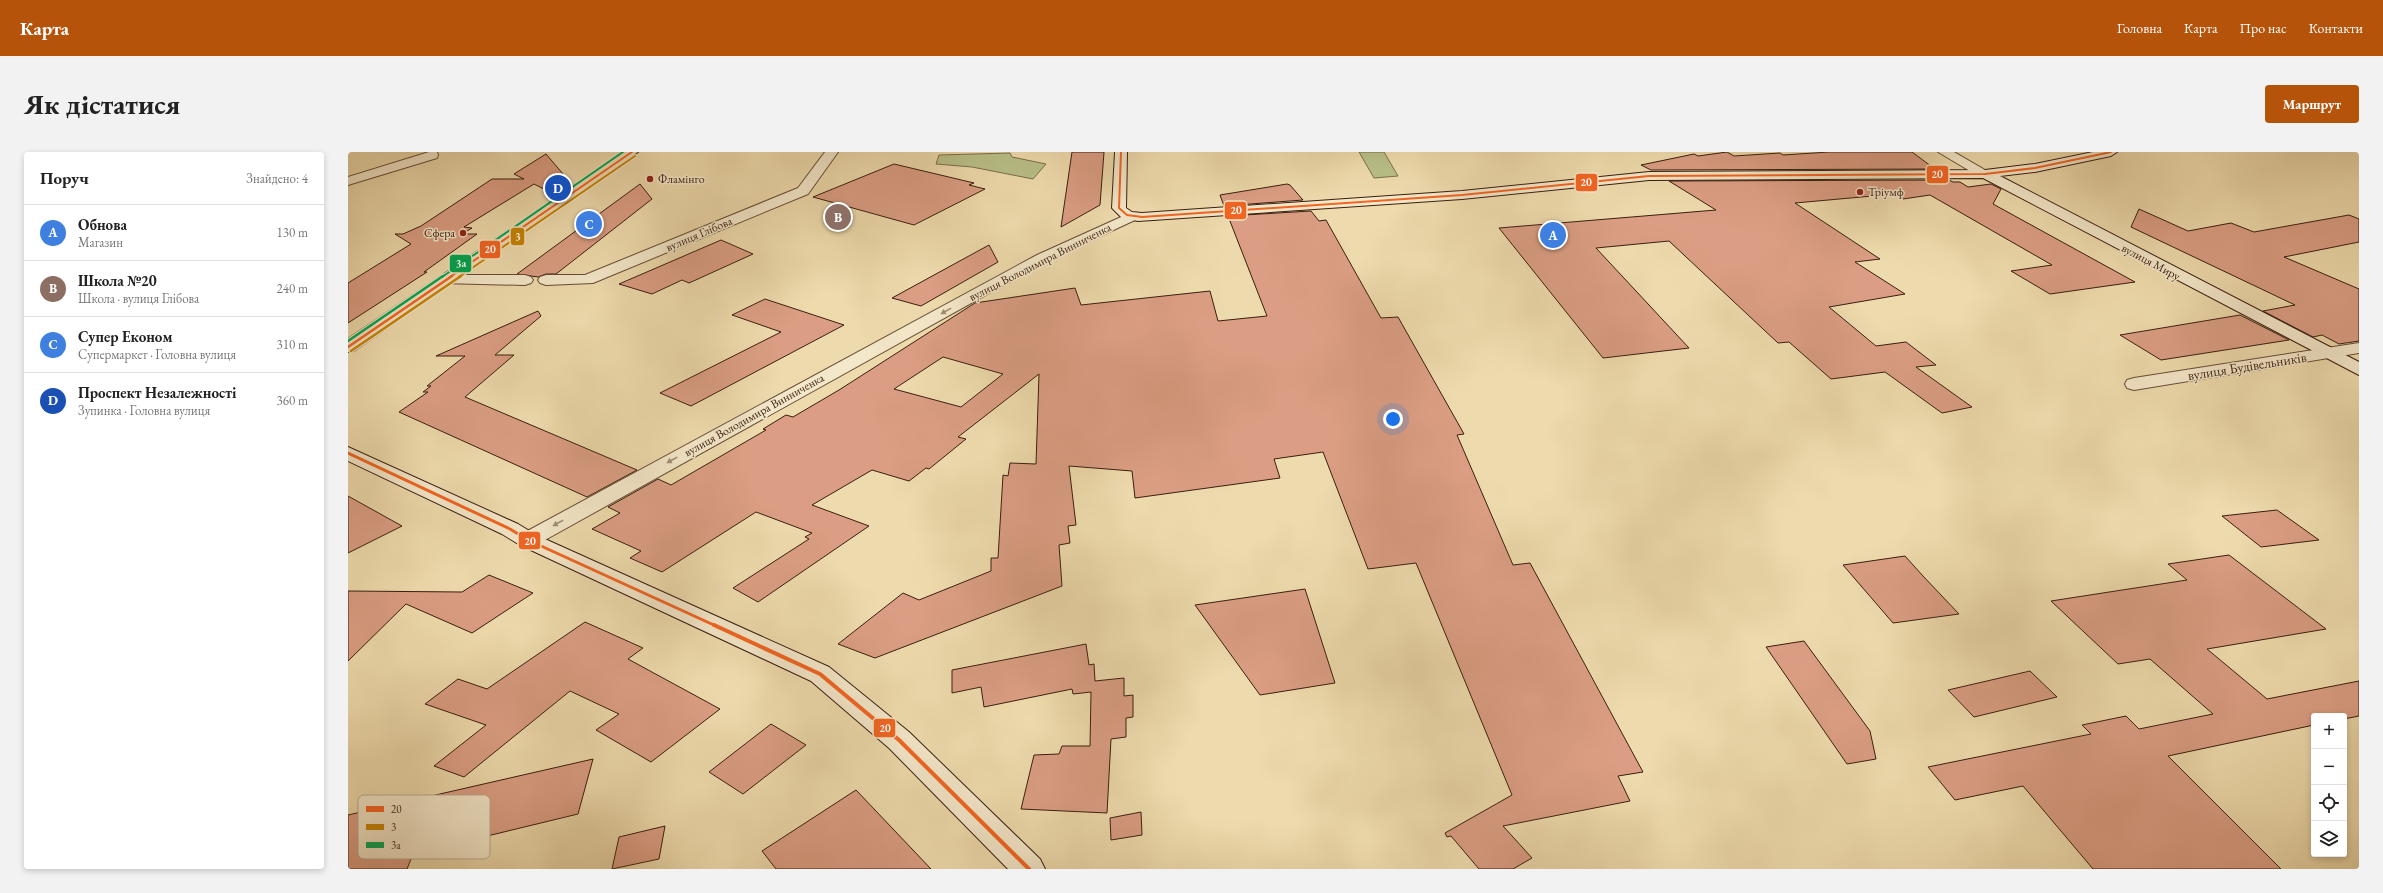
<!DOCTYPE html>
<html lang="uk">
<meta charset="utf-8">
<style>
body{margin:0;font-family:"EB Garamond",serif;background:#f2f2f2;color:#222}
.controls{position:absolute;right:12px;bottom:12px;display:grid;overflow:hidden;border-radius:4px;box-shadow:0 2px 6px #0003}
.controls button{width:36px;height:36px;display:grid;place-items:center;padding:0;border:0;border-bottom:1px solid #e0e0e0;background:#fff;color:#222;font:20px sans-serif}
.you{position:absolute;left:1045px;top:267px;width:14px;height:14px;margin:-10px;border:3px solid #fff;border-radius:50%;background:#1a73e8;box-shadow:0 0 0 6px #1a73e833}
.badge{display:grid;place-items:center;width:26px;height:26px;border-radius:50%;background:#b45309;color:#fff;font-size:13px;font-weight:700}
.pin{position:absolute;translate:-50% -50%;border:2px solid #fff;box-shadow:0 1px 4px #0006}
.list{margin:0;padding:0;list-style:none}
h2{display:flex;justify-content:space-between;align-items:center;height:52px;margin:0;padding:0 16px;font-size:17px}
h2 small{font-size:13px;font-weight:400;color:#767676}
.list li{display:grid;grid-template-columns:26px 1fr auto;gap:12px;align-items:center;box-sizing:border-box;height:56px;padding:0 16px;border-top:1px solid #e0e0e0}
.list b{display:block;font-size:15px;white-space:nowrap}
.list p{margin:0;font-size:13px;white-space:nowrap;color:#767676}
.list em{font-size:13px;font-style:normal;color:#767676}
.icon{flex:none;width:22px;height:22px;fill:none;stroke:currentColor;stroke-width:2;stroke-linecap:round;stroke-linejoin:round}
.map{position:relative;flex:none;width:2011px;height:717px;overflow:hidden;border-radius:4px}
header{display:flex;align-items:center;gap:24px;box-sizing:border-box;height:56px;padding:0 20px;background:#b45309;color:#fff}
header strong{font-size:19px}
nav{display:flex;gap:22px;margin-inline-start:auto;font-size:14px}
.intro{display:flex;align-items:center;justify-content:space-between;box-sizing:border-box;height:96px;padding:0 24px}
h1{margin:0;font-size:28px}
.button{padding:10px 18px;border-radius:4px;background:#b45309;color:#fff;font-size:14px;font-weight:700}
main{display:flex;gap:24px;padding:0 24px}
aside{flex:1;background:#fff;border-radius:4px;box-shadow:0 2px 6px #0003}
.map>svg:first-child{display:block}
.green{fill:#b9c089;stroke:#7a6f4c}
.building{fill:#db9e84;stroke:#3a1e0f;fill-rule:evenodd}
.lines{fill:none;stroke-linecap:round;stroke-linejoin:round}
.street-casing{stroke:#674d36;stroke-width:2}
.secondary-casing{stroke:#3a1e0f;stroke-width:2}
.primary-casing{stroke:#3a1e0f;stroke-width:2}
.street{fill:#f4e8ca;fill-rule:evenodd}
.secondary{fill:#f4e8ca;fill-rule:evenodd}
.primary{fill:#eedbad;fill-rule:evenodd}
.bus-1-far3-casing{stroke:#f4e8ca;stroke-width:4}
.bus-1-far2-casing{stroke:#f4e8ca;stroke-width:5}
.bus-1-far1-casing{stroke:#f4e8ca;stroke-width:6}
.bus-1-casing{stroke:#f4e8ca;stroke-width:7}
.bus-2-far1-casing{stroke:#f4e8ca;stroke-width:4}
.bus-2-casing{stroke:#f4e8ca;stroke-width:5}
.bus-3-far1-casing{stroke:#f4e8ca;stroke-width:4}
.bus-3-casing{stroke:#f4e8ca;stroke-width:5}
.bus-1-far3{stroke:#f26522;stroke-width:2}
.bus-1-far2{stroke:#f26522;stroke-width:2.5}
.bus-1-far1{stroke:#f26522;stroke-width:3}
.bus-1{stroke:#f26522;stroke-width:4}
.bus-2-far1{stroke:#c88404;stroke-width:2}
.bus-2{stroke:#c88404;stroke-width:2.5}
.bus-3-far1{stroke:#00a651;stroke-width:2}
.bus-3{stroke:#00a651;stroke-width:2.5}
.oneway{fill:#a08d76}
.poi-dot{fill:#8f2418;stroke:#f4e8ca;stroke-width:1.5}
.labels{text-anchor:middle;stroke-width:3;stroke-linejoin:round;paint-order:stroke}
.far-poi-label{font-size:12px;fill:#3a1e0f;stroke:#f4e8ca;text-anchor:start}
.far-street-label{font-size:12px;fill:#3a1e0f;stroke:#f4e8ca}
.street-label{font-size:14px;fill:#3a1e0f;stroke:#f4e8ca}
.key{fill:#f4e8ca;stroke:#bcab92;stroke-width:1}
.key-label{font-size:11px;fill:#3a1e0f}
.line-badge{stroke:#f4e8ca;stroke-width:1.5}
.badge-label{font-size:11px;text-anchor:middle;font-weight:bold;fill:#fff}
</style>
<header>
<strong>Карта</strong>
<nav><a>Головна</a><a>Карта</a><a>Про нас</a><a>Контакти</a></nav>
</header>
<div class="intro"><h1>Як дістатися</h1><a class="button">Маршрут</a></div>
<main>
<aside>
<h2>Поруч<small>Знайдено: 4</small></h2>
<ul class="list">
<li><span class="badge" style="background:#3f7fe0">A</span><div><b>Обнова</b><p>Магазин</p></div><em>130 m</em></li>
<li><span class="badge" style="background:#8d6e63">B</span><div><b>Школа №20</b><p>Школа · вулиця Глібова</p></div><em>240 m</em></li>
<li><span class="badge" style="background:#3f7fe0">C</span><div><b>Супер Економ</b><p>Супермаркет · Головна вулиця</p></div><em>310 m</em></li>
<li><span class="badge" style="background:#1a4fb4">D</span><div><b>Проспект Незалежності</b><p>Зупинка · Головна вулиця</p></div><em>360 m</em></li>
</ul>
</aside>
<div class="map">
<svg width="2011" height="717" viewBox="0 0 2011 717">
<rect width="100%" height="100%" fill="#eedbad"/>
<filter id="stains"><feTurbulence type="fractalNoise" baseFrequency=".005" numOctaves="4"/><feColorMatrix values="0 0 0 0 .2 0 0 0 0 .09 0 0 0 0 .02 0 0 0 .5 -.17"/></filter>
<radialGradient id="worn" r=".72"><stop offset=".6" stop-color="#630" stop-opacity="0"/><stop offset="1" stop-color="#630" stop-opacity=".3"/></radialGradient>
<path class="green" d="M1011,0H1036L1050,24L1026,26Z
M662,1L664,5L698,12L685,27L624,15L588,12L591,3Z"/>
<path class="building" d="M724,0H756L752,53L713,75Z
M1379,0L1386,4L1432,1L1435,3L1481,0H1564L1587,17L1303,18L1293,13L1346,2L1350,4Z
M198,2L221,29L209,37L200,39L186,32L116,75L124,76L114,82H129L76,120H79L0,171V131L63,92L47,82H55L73,74L144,27H176L166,22Z
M546,12L626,31L621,33L637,37L566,73L465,45Z
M1601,28L1605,30H1612L1620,35L1643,32L1653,37L1645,52L1787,130L1702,142L1663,119L1704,113L1582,43L1555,47L1547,42L1447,51L1532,107L1507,110L1557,142L1481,155L1528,194L1558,190L1588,213L1568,215L1624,255L1594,261L1537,220L1483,227L1441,190L1430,191L1321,89L1248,96L1341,196L1255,206L1151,76L1368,58L1321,29Z
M292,32L304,47L208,122H198L190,125L169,122Z
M939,32L942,33L955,48L876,54L872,43Z
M1791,57L1840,79L1883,71L1906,80L2001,63L2011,67V90L1936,105L2011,137V189L1991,192L1974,183L1965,185L1915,159L1947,153L1783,75Z
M963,59L971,69L978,68L1033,166L1050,165L1116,282L1109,283L1165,413L1182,411L1295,620L1270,624L1282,649L1155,674L1184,706L1165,717H1131L1103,684L1099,685L1097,681L1164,643L1068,411L1020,417L975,300L926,307L932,326L787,346L784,319L721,314L728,373L720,374L722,391L711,393L714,434L527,506L490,492L555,441L571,448L643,419V406H650L655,323L660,324L662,311L688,312L691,222L610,285L618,287L581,317L578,316L561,329L524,318L464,353L521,374L410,450L385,436L461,387L457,385L464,381L408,360L314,420L282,406L293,399L244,377L272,361L260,355L310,327L323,333L418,278L415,277L438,263L445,265L491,238L627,151L727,136L733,153L862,139L870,169L919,164L880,64ZM595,205L655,222L613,255L546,237Z
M373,88L405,102L341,131L334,128L304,142L271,132Z
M641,93L650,110L573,154L544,146Z
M417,147L496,173L343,254L312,241L433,180L384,163Z
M190,159L193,164L147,203H166L117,245L289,318L239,345L51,260L80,240H75L83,234H79L117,204H88Z
M1892,163L1941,188L1813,208L1772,183Z
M0,344L54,374L0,401Z
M1929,358L1971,388L1913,395L1874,364Z
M1881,403L1978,477L1859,497L1919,547L2011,529V564L1996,567V564H1966V573L1820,604L1933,717H1745L1675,634L1607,648L1580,615L1743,582L1734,573L1778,564L1791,577L1865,562L1802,507L1770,512L1703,449L1839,428L1820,412Z
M1557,404L1575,424L1611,462L1545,471L1495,413Z
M141,423L185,441L124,481L58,452L0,509V439L114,440Z
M957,437L987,531L912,543L847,453Z
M237,470L295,496L280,507L372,557L303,610L248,578L271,562L222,539L116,625L86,614L138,573L77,552L110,527L139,537Z
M1456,489L1522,579L1528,607L1499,612L1418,495Z
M738,492L741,513L746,512L747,529L776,526V544L785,543V565L778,566V585L763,587L759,661L673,657L686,603L711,602L714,594H742L743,540L725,542L724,537L636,555L633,535L604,541V518Z
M1682,519L1709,545L1626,565L1600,538Z
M423,572L458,593L395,642L361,620Z
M245,607L230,662L65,702L59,717H0V663Z
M508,638L583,717H428L414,699Z
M793,660L794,683L763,688L762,666Z
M317,674L311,707L264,717L271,685Z"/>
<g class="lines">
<g class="street-casing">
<path id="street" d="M81,0H89L90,3L89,6L0,33V25Z
M477,0H490L460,42L245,131L198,133L192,131L190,128L192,125L198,123H237L450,36Z
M1590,0H1606L1644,22L1642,25H1632Z
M782,61L787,62L789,65L787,68L699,109L188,393L180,395L172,393L169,388L172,383L689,103Z
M98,123H177L183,125L185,128L183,131L177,133L92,131L90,128L92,125Z
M2011,191V201L1786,238L1779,236L1777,232L1779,228L1786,226Z"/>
</g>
<g class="secondary-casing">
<path id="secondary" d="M767,0H779L778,56L784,60L794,61L1114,39L1301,20L1637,18L1687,12L1745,0H1769L1763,4L1687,20L1652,24L2011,210V223L1635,26L1301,28L1114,47L790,69L774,66L764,56Z
M0,295L170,372L188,383L481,515L561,580L692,707L697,717H660L541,596L463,529L172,393L154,382L0,309Z"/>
</g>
<g class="primary-casing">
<path id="primary" d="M276,0H290L6,199L0,200V187Z"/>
</g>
<use href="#street" class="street"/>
<use href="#secondary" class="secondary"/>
<use href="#primary" class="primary"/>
<g class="bus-1-far3-casing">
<path id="bus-1-far3" d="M773,0L771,56L779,63L794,65L1114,43L1301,24L1637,22L1687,16L1763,0
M102,125L284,0"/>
</g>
<g class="bus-1-far2-casing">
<path id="bus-1-far2" d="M0,195L104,124"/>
</g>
<g class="bus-1-far1-casing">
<path id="bus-1-far1" d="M0,301L162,377L180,388L368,474"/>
</g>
<g class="bus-1-casing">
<path id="bus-1" d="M366,473L472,522L551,588L681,717"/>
</g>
<g class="bus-2-far1-casing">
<path id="bus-2-far1" d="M111,125L287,4"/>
</g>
<g class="bus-2-casing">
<path id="bus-2" d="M3,199L113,124"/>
</g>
<g class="bus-3-far1-casing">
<path id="bus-3-far1" d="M94,125L275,0"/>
</g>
<g class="bus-3-casing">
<path id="bus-3" d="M0,189L95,124"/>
</g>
<use href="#bus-1-far3" class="bus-1-far3"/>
<use href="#bus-1-far2" class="bus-1-far2"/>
<use href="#bus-1-far1" class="bus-1-far1"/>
<use href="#bus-1" class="bus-1"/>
<use href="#bus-2-far1" class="bus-2-far1"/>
<use href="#bus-2" class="bus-2"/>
<use href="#bus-3-far1" class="bus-3-far1"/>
<use href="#bus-3" class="bus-3"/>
</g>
<defs><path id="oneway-solid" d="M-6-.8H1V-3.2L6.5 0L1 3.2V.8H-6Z"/></defs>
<g class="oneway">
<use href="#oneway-solid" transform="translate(598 159) rotate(151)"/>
<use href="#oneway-solid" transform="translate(324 308) rotate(151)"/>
<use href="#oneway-solid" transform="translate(210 371) rotate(151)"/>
</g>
<g class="poi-dot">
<circle cx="302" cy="27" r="4"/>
<circle cx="1512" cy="40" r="4"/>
<circle cx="115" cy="81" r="4"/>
</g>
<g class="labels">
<g class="far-poi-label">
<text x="310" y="31">Фламінго</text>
<text x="1520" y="44">Тріумф</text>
<text x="107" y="85" text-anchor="end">Сфера</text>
</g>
<g class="far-street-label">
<text transform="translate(351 82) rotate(-23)" y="4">вулиця Глібова</text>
<text transform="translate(692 110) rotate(-27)" y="4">вулиця Володимира Винниченка</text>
<text transform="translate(1803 110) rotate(28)" y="4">вулиця Миру</text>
<text transform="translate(406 263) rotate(-29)" y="4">вулиця Володимира Винниченка</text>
</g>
<g class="street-label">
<text transform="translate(1899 214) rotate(-9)" y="5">вулиця Будівельників</text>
</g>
</g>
<rect x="10" y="643" width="132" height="64" rx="6" class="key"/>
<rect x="18" y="654" width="18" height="6" fill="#f26522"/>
<rect x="18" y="672" width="18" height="6" fill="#c88404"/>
<rect x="18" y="690" width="18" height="6" fill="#00a651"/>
<g class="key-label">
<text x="43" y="661">20</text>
<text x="43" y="679">3</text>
<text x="43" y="697">3а</text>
</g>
<g class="line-badge">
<rect x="1578" y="13" width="23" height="19" rx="4" fill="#f26522"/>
<rect x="1227" y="21" width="23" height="19" rx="4" fill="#f26522"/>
<rect x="876" y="49" width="23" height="19" rx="4" fill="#f26522"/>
<rect x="162" y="75" width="15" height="19" rx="4" fill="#c88404"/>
<rect x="131" y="88" width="22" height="19" rx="4" fill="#f26522"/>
<rect x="101" y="102" width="23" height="19" rx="4" fill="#00a651"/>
<rect x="170" y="379" width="23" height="19" rx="4" fill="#f26522"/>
<rect x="525" y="566" width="23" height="20" rx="4" fill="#f26522"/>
</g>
<g class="badge-label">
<text x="1589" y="26">20</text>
<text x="1238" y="34">20</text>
<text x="888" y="62">20</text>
<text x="170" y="88">3</text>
<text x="142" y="101">20</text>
<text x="113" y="115">3а</text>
<text x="182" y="393">20</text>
<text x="537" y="580">20</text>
</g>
<rect width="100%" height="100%" filter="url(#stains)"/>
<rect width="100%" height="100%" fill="url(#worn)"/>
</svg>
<div class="controls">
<button>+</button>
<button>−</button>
<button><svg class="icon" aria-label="locate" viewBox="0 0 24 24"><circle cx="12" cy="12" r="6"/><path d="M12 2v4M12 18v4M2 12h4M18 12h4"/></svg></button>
<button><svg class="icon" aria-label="layers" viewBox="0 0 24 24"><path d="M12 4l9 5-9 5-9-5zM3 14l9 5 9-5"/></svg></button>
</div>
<div class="you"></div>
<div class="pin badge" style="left:1205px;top:83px;background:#3f7fe0">A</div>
<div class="pin badge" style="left:490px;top:65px;background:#8d6e63">B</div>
<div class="pin badge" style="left:241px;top:72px;background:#3f7fe0">C</div>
<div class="pin badge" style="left:210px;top:36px;background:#1a4fb4">D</div>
</div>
</main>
